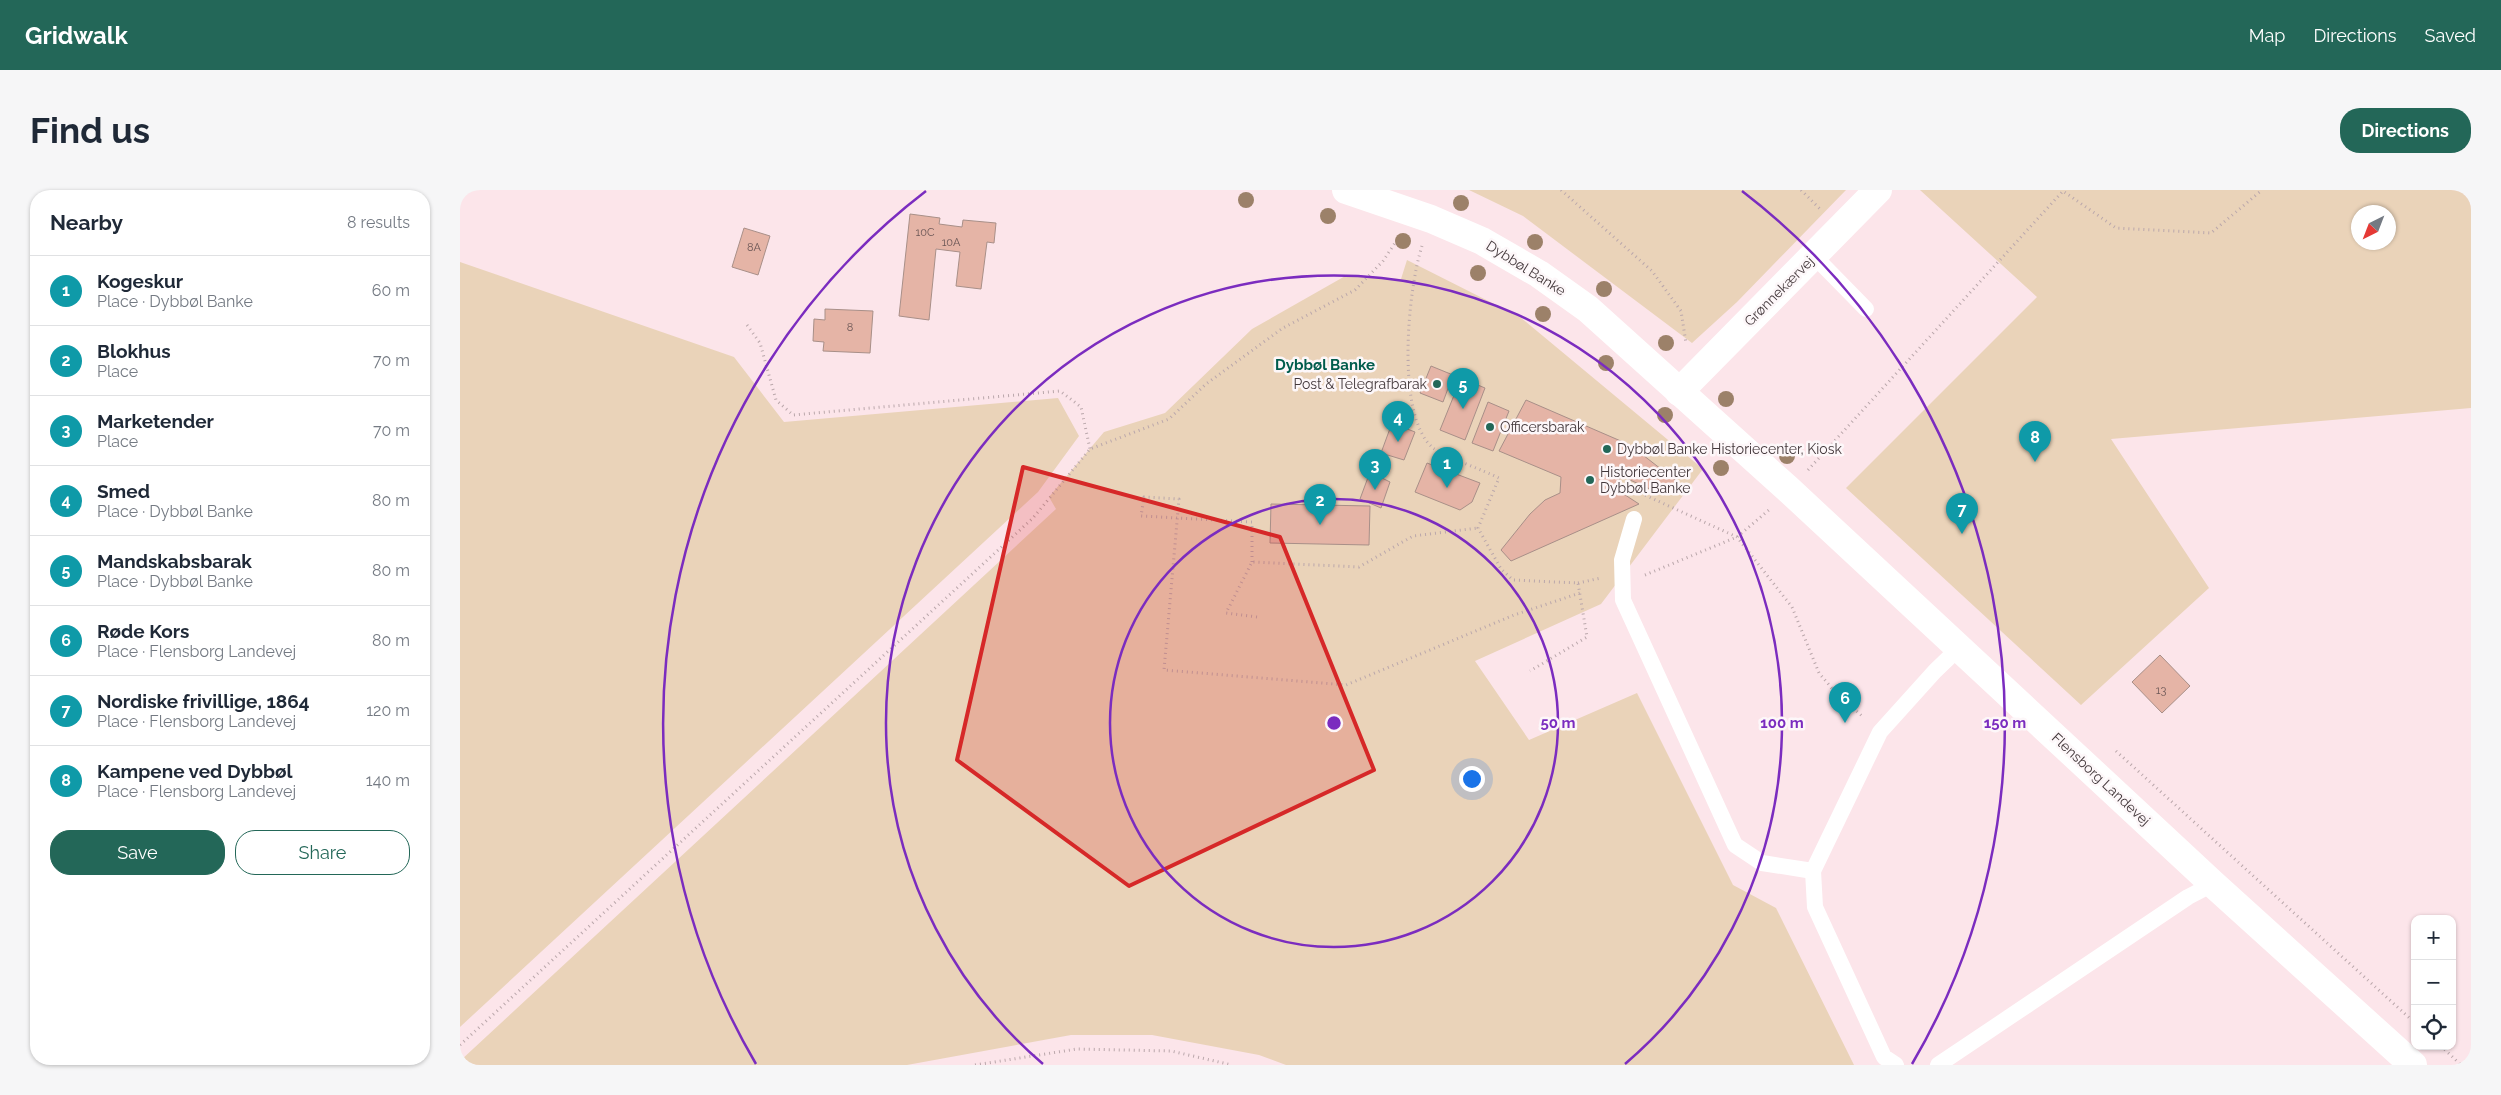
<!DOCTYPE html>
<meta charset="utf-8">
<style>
body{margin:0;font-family:Raleway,sans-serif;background:#f6f6f7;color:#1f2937}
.controls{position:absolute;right:15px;bottom:15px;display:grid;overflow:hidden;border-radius:10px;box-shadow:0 1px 4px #0004}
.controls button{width:45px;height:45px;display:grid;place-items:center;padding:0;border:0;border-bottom:1px solid #e0e1e3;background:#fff;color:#1f2937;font:25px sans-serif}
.compass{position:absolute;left:1891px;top:15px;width:45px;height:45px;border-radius:50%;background:#fff;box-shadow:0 1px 4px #0004;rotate:222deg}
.you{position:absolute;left:1011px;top:588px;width:18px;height:18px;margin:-12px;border:4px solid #fff;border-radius:50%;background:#1a73e8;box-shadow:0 0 0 8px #1a73e833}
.badge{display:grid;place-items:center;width:32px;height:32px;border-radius:50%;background:#236758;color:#fff;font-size:16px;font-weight:700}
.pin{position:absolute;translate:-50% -41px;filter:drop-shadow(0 1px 2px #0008)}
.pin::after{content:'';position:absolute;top:26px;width:18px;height:15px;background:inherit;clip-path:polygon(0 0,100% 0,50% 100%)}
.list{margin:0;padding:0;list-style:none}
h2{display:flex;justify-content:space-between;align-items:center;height:65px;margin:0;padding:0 20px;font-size:21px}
h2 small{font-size:16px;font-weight:400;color:#747a83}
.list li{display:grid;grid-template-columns:32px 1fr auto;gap:15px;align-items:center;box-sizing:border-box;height:70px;padding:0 20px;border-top:1px solid #e0e1e3}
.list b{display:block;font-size:19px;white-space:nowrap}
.list p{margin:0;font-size:16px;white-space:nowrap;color:#747a83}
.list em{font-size:16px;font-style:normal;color:#747a83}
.actions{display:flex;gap:10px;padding:15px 20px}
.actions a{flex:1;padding:11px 0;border:1px solid #236758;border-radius:20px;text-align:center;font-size:18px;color:#236758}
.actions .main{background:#236758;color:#fff}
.icon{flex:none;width:28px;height:28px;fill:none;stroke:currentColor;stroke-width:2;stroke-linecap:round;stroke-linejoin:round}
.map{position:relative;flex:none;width:2011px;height:875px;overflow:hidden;border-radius:20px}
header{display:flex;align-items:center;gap:30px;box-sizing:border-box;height:70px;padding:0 25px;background:#236758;color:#fff}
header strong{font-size:24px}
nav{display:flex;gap:28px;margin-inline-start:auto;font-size:18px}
.intro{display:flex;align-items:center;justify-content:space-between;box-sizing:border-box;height:120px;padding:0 30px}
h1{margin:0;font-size:35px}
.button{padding:12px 22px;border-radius:20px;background:#236758;color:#fff;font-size:18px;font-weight:700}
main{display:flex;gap:30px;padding:0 30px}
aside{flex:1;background:#fff;border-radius:20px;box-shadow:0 1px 4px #0004}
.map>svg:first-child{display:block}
.green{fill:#ead3b9;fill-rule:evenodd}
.building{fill:#e5b4a6;stroke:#a88f88}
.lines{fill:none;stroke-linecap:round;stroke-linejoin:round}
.path{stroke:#baa7ab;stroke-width:3;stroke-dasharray:1 4;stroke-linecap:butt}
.service{stroke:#fff;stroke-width:16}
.minor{stroke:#fff;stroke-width:28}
.tertiary{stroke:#fff;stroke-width:28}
.tree{fill:#9c8169}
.marked{fill:#d62828;fill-opacity:0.2;stroke:#d62828;stroke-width:4;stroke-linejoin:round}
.ring{fill:none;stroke:#7b2cbf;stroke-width:2.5}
.poi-dot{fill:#236758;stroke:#fdf7f9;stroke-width:2}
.labels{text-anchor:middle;stroke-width:5;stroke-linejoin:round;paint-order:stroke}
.number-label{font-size:11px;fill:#6c5756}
.street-label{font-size:14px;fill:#43383b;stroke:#fdf7f9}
.poi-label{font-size:14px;fill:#43383b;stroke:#fdf7f9;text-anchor:start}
.neighbourhood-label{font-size:15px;font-weight:bold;fill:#005c4c;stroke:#fdf7f9}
.centre{fill:#7b2cbf;stroke:#fdf7f9;stroke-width:2.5}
.ring-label{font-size:15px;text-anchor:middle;font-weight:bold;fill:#7b2cbf;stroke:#fdf7f9;stroke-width:5;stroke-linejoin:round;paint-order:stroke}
</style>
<header>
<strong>Gridwalk</strong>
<nav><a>Map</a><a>Directions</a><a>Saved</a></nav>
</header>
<div class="intro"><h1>Find us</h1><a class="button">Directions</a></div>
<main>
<aside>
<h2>Nearby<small>8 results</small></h2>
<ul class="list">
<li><span class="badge" style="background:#0f9aa8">1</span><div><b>Kogeskur</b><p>Place · Dybbøl Banke</p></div><em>60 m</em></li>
<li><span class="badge" style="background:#0f9aa8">2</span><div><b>Blokhus</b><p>Place</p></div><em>70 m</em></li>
<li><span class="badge" style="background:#0f9aa8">3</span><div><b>Marketender</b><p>Place</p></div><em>70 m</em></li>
<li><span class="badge" style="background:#0f9aa8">4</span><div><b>Smed</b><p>Place · Dybbøl Banke</p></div><em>80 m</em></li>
<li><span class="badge" style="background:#0f9aa8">5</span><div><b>Mandskabsbarak</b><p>Place · Dybbøl Banke</p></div><em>80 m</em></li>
<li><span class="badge" style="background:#0f9aa8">6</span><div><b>Røde Kors</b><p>Place · Flensborg Landevej</p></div><em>80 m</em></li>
<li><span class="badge" style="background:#0f9aa8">7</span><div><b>Nordiske frivillige, 1864</b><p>Place · Flensborg Landevej</p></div><em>120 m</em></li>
<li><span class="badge" style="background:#0f9aa8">8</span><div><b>Kampene ved Dybbøl</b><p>Place · Flensborg Landevej</p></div><em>140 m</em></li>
</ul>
<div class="actions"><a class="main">Save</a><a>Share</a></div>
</aside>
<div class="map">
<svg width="2011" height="875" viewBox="0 0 2011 875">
<rect width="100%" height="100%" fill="#fce5ea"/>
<path class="green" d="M1009,0H1386L1277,112L1232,153L1063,26Z
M1460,0H2011V218L1651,249L1749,398L1621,515L1386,298L1577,107ZM1928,22V52H1898V22Z
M947,70L1060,127L1243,279L1141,414L1015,471L1069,550L1177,503L1273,695L1316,718L1394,875H826L799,865L692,845H611L447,875H0V871L596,319L589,307L644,242L705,223L792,139L887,85L941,89Z
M0,72L274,167L324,232L598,208L619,246L578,302L0,837Z"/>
<path class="building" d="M450,24L480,28L479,34L502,37L503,30L536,33L534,53L527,52L521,99L496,96L500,62L476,59L469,130L439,126Z
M284,38L310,46L298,85L272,77Z
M365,119L413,121L410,163L363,161L364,152L353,151L354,129L365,130Z
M971,176L993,185L983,212L960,203Z
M1001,188L1025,198L1005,250L980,240Z
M1066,210L1170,255L1219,293L1199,303L1161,286L1156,299L1179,314L1051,371L1041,360L1070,324L1085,310L1100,303L1101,287L1039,261Z
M1028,212L1049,221L1033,261L1012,253Z
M932,233L955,242L944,270L921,263Z
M967,273L1020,293L1012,312L1000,320L955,302Z
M910,282L930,292L921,318L900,309Z
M811,314L910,316L909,355L810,353Z
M1700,465L1730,496L1702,523L1672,492Z"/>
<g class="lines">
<path class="path" d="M1101,0L1192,81L1221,121L1226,153
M1341,0L1360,19
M962,56C948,99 935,226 973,258C984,266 1025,281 1039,288L1018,338L1041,379L1053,390L1118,393L1127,447L1070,481
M287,135L300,153L316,210L333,225L600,201L621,217L630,259
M1348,280L1603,1L1656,38L1751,43L1802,0
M1167,297L1277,347L1332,417L1359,483L1375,502L1402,526
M792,372V332L681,326L684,307L719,309L704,480L886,495L1054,425L1120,403
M1185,385L1277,347L1309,320
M1118,393L1141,388
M797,427L766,423L792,372L899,377L953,346L1018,338
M1656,561L1955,833
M0,855L573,328L630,259L709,229L746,194L823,138L895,100L923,71L939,47
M1981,856L2001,875
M515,875L617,859L711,861L772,875"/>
<path class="service" d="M1354,66L1406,119
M1174,329L1162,370L1163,410L1275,655L1302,673L1353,681
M1436,875L1424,867L1355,717L1353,681L1420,542L1475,481L1500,457
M1478,875L1728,707L1753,694"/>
<path class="minor" d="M1219,202L1418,0"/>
<path class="tertiary" d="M886,0L971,29L1022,51L1079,84L1128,119L1328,299L1753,694L1953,875"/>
</g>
<g class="tree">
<circle cx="786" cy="10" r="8"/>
<circle cx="1001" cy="13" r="8"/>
<circle cx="868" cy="26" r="8"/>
<circle cx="943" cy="51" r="8"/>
<circle cx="1075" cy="52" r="8"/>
<circle cx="1018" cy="83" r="8"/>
<circle cx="1144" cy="99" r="8"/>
<circle cx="1083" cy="124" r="8"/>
<circle cx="1206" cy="153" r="8"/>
<circle cx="1146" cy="173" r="8"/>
<circle cx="1266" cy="209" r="8"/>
<circle cx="1205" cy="225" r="8"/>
<circle cx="1327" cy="266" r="8"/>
<circle cx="1261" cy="278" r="8"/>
</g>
<path class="marked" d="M563,277L820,347L914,580L669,696L497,570Z"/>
<g class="ring">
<circle cx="874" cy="533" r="224"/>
<path d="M583 874A448 448 0 1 1 1165 874"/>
<path d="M296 874A671 671 0 0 1 466 1M1282 1A671 671 0 0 1 1452 874"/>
</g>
<g class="poi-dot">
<circle cx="977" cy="194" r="5"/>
<circle cx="1030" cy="237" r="5"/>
<circle cx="1147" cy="259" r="5"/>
<circle cx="1130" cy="290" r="5"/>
</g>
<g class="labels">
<g class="number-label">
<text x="465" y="46">10C</text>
<text x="491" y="56">10A</text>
<text x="294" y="61">8A</text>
<text x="390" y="141">8</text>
<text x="1701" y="504">13</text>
</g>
<g class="street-label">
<text transform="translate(1066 78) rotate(32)" y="5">Dybbøl Banke</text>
<text transform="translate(1319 101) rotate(-45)" y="5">Grønnekærvej</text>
<text transform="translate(1641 589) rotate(43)" y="5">Flensborg Landevej</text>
</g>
<g class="poi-label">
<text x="967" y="199" text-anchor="end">Post &amp; Telegrafbarak</text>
<text x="1040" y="242">Officersbarak</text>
<text x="1157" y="264">Dybbøl Banke Historiecenter, Kiosk</text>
<text x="1140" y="287">Historiecenter<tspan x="1140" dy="16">Dybbøl Banke</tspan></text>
</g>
<g class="neighbourhood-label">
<text x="865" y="180">Dybbøl Banke</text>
</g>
</g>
<circle cx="874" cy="533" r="8" class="centre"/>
<g class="ring-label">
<text x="1098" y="538">50 m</text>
<text x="1322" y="538">100 m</text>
<text x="1545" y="538">150 m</text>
</g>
</svg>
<div class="controls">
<button>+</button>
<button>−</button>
<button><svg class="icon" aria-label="locate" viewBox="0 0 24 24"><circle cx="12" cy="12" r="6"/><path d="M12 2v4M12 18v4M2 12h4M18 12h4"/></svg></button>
</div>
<svg class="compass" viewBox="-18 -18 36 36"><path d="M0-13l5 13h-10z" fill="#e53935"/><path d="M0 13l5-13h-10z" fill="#747a83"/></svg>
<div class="you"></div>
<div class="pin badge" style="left:987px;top:298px;background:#0f9aa8">1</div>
<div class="pin badge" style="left:860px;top:335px;background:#0f9aa8">2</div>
<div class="pin badge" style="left:915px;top:300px;background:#0f9aa8">3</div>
<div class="pin badge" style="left:938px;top:252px;background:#0f9aa8">4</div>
<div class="pin badge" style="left:1003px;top:219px;background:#0f9aa8">5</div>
<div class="pin badge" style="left:1385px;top:533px;background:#0f9aa8">6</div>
<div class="pin badge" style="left:1502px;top:344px;background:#0f9aa8">7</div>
<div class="pin badge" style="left:1575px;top:272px;background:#0f9aa8">8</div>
</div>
</main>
